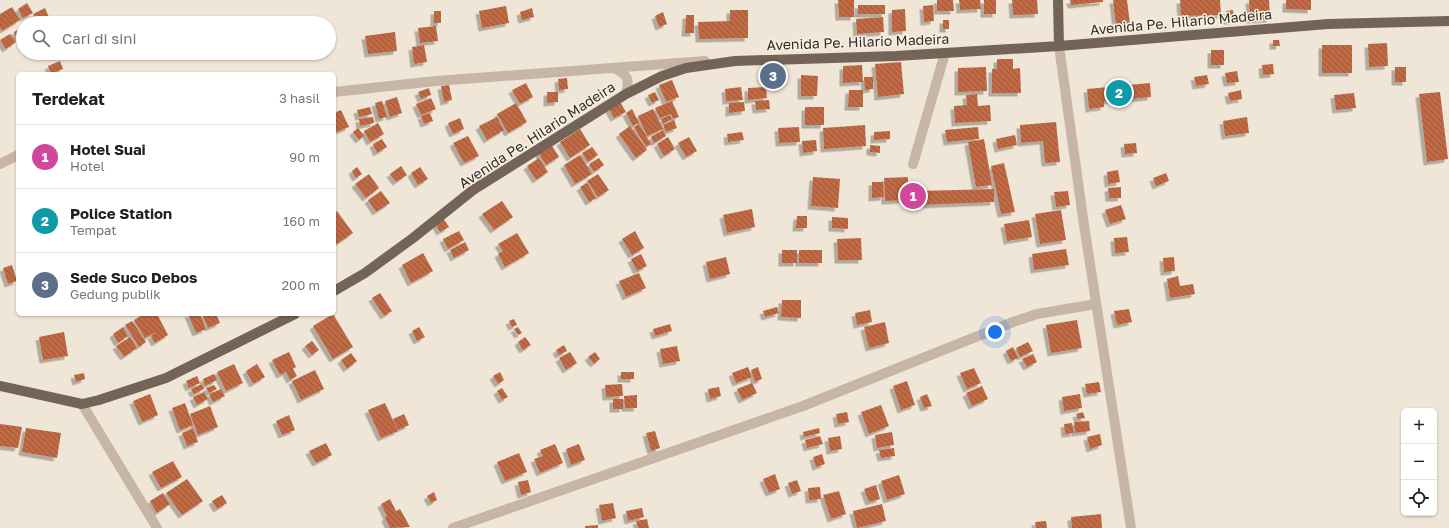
<!DOCTYPE html>
<html lang="id">
<meta charset="utf-8">
<style>
body{margin:0;font-family:"Golos Text",sans-serif;background:#f2f2f2;color:#202124}
.controls{position:absolute;right:12px;bottom:12px;display:grid;overflow:hidden;border-radius:6px;box-shadow:0 1px 3px #0004}
.controls button{width:36px;height:36px;display:grid;place-items:center;padding:0;border:0;border-bottom:1px solid #e0e0e0;background:#fff;color:#202124;font:20px sans-serif}
.you{position:absolute;left:995px;top:332px;width:14px;height:14px;margin:-10px;border:3px solid #fff;border-radius:50%;background:#1a73e8;box-shadow:0 0 0 6px #1a73e833}
.badge{display:grid;place-items:center;width:26px;height:26px;border-radius:50%;background:#7c3aed;color:#fff;font-size:13px;font-weight:700}
.pin{position:absolute;translate:-50% -50%;border:2px solid #fff;box-shadow:0 1px 4px #0006}
.list{margin:0;padding:0;list-style:none}
h2{display:flex;justify-content:space-between;align-items:center;height:52px;margin:0;padding:0 16px;font-size:17px}
h2 small{font-size:13px;font-weight:400;color:#757577}
.list li{display:grid;grid-template-columns:26px 1fr auto;gap:12px;align-items:center;box-sizing:border-box;height:64px;padding:0 16px;border-top:1px solid #e0e0e0}
.list b{display:block;font-size:15px;white-space:nowrap}
.list p{margin:0;font-size:13px;white-space:nowrap;color:#757577}
.list em{font-size:13px;font-style:normal;color:#757577}
.icon{flex:none;width:22px;height:22px;fill:none;stroke:currentColor;stroke-width:2;stroke-linecap:round;stroke-linejoin:round}
.map{position:relative;flex:none;width:1449px;height:528px;overflow:hidden}
.search{position:absolute;background:#fff;box-shadow:0 1px 3px #0004;left:16px;top:16px;width:320px;height:44px;display:flex;align-items:center;gap:10px;box-sizing:border-box;padding:0 14px;border-radius:22px;color:#757577;font-size:15px}
.panel{position:absolute;background:#fff;box-shadow:0 1px 3px #0004;left:16px;top:72px;width:320px;height:244px;border-radius:6px}
.map>svg:first-child{display:block}
.building{fill:url(#building-back-hatch);filter:url(#shadow)}
.lines{fill:none;stroke-linecap:round;stroke-linejoin:round}
.street{stroke:#c7b6a5;stroke-width:10}
.primary{stroke:#746357;stroke-width:10}
.labels{text-anchor:middle;stroke-width:3;stroke-linejoin:round;paint-order:stroke}
.street-label{font-size:14px;fill:#332b26;stroke:#f8f0e4}
</style>
<div class="map">
<svg width="1449" height="528" viewBox="0 0 1449 528">
<defs>
<pattern id="building-back-hatch" width="6" height="6" patternUnits="userSpaceOnUse"><rect width="6" height="6" fill="#c06b45"/><path d="M-1 5l2 2M0 0l6 6M5-1l2 2" fill="none" stroke="#9d5839"/></pattern>
<filter id="shadow"><feDropShadow dx="-3.5" dy="3.5" stdDeviation="0" flood-color="#0004"/></filter>
</defs>
<rect width="100%" height="100%" fill="#efe6d8"/>
<path class="building" d="M838,0H854V17H839Z
M937,0H953L954,11H937Z
M959,0H980L981,9L960,10Z
M984,0H996V14H984Z
M1012,0H1037L1038,14L1013,15Z
M1070,0H1103V2L1071,5Z
M1113,0H1127L1130,24L1116,26Z
M1180,0H1220L1221,15L1181,16Z
M1249,0H1269L1270,19L1250,20Z
M1286,0H1311V10L1286,9Z
M27,3L33,13L23,18L18,9Z
M858,5H885V14H858Z
M933,5L934,21L924,22L923,6Z
M506,6L509,23L482,28L479,11Z
M12,7L20,20L2,31L0,28V14Z
M45,8L49,17L38,23L33,14Z
M532,8L534,17L522,20L520,12Z
M905,9L906,31L892,32V10Z
M730,10H748V38L699,39L698,22L730,21Z
M1233,10L1234,21H1227L1226,11Z
M434,11H441V23H434Z
M663,12L667,24L659,27L655,16Z
M686,15H694V33H685Z
M883,17L884,32L857,34L856,19Z
M943,20H949V29H943Z
M436,26L438,41L420,43L418,28Z
M23,27V36L17,39L14,32Z
M395,32L397,51L368,54L365,36Z
M10,34L16,42L6,49L0,40Z
M1273,40H1279L1280,46H1273Z
M1387,43L1388,66L1369,67L1368,44Z
M424,45L427,62L414,64L412,47Z
M1322,45H1352V73H1322Z
M1211,50H1224V65H1211Z
M997,59H1013V69L1020,68L1021,93H992V69H997Z
M60,61L63,69L51,74L48,66Z
M901,62L904,94L878,97L875,64Z
M1273,64L1274,74L1263,75L1262,65Z
M862,65L863,82L843,83V66Z
M986,67L987,91L958,92V68Z
M1395,67H1406V82H1395Z
M768,69H779V84H768Z
M1237,71L1239,82L1227,83L1225,73Z
M801,75L818,76L817,96H801Z
M1207,75L1209,84L1196,86L1194,77Z
M864,77H873V89L865,90Z
M567,78L568,89L559,90L558,79Z
M672,80L679,97L666,102L659,85Z
M526,83L533,97L520,104L512,90Z
M1150,83L1151,97L1104,101V107L1089,109L1087,89Z
M449,85L452,100L444,102L441,86Z
M741,87L743,100L726,101L725,89Z
M766,87L767,98L748,100V88Z
M429,88L431,95L421,99L418,92Z
M849,90H863V107H848Z
M1241,90L1242,99L1230,101L1228,93Z
M547,92H558V102L547,103Z
M655,92L659,100L652,103L648,95Z
M1440,92L1448,159L1427,162L1419,94Z
M1354,93L1356,108L1336,110L1334,95Z
M977,94L978,106L990,105L991,121L955,123L954,106L967,105L966,95Z
M397,97L402,113L390,117L385,101Z
M431,98L436,109L421,115L416,104Z
M769,100L770,109L756,110L755,101Z
M382,101L387,117L379,119L375,103Z
M672,101L679,117L673,119L671,114L660,118L655,108Z
M620,102L626,112L614,118L609,109Z
M744,102L745,111L729,113V103Z
M516,103L527,122L508,133L497,114Z
M370,107L372,114L359,117L357,110Z
M805,107H824V125H805Z
M632,109L639,123L633,126L626,113Z
M653,109L663,129L647,136L638,116Z
M341,110L349,127L334,133V113Z
M430,113L433,121L424,124L421,116Z
M670,115L672,119L663,124L661,119Z
M373,117L374,123L360,126L359,119Z
M497,117L504,130L487,140L479,126Z
M1247,117L1249,133L1225,136L1223,121Z
M460,118L464,129L453,134L448,123Z
M674,120L677,128L666,132L663,125Z
M1056,122L1060,162L1045,163L1043,141L1021,143L1020,125Z
M378,123L384,134L370,142L364,131Z
M639,124L651,144L646,147L634,127Z
M865,125L866,146L824,149L823,128Z
M630,126L647,150L636,158L619,134Z
M799,127L800,142L779,143L778,128Z
M978,127L979,139L947,142L945,130Z
M358,128L364,136L359,140L353,132Z
M580,129L590,145L570,158L560,142Z
M663,130L666,136L654,143L651,137Z
M890,131V139L874,140V132Z
M742,132L744,140L728,142L727,134Z
M1015,135L1017,145L998,149L996,139Z
M468,136L479,156L464,163L453,143Z
M668,137L675,149L664,156L657,144Z
M689,137L697,151L686,157L678,143Z
M382,139L387,147L377,153L373,144Z
M984,139L992,185L976,187L968,142Z
M816,140L817,151L803,153L802,141Z
M1136,143L1137,153L1125,154L1124,144Z
M551,144L559,157L546,165L538,152Z
M870,145L880,146V153L870,152Z
M592,147L598,155L588,162L582,153Z
M580,155L592,174L575,184L564,165Z
M539,158L548,172L536,180L527,166Z
M599,158L604,165L594,172L589,164Z
M1004,163L1015,212L1001,214L991,166Z
M401,166L407,175L396,182L390,174Z
M357,167L362,174L356,178L352,171Z
M420,167L428,179L418,185L411,173Z
M1118,170L1120,182L1108,184L1107,172Z
M1166,173L1169,181L1156,186L1153,178Z
M369,174L379,188L366,198L355,184Z
M598,174L609,190L598,197L587,181Z
M813,177L840,179L838,208L811,206Z
M908,177V200L885,201L884,178Z
M872,182H883L884,197L872,198Z
M587,183L596,198L589,202L580,187Z
M1121,187V198H1109L1108,188Z
M994,189V202L920,205L919,191Z
M381,191L390,203L376,212L368,200Z
M1068,191L1070,205L1056,207L1054,192Z
M502,201L513,217L494,230L482,214Z
M1121,205L1126,219L1110,224L1105,210Z
M752,209L755,227L727,233L723,215Z
M1061,210L1066,240L1040,244L1035,214Z
M337,211L353,233L334,246V214Z
M797,216H807V228H796Z
M832,217L848,218V229L832,228Z
M443,218L449,227L440,232L435,223Z
M1029,220L1032,237L1007,241L1004,224Z
M459,231L464,240L448,249L443,239Z
M635,231L644,248L632,255L622,239Z
M517,233L529,253L505,267L498,254L503,251L498,244Z
M1127,237L1129,252L1115,253L1114,238Z
M861,238L862,260H838L837,239Z
M465,242L469,250L454,258L450,250Z
M1066,249L1069,265L1034,270L1032,254Z
M782,250H797V263H782Z
M799,250H822V263H799Z
M423,253L433,271L411,283L402,265Z
M641,254L647,266L637,271L631,259Z
M726,257L730,274L710,279L706,262Z
M1174,257L1175,271L1164,272L1163,258Z
M12,265L17,281L8,284L3,268Z
M639,273L646,288L626,297L619,281Z
M1178,276L1180,286L1193,284L1195,294L1170,298L1167,279Z
M380,293L392,311L384,316L372,298Z
M782,300H801V318L781,317Z
M777,307L779,313L765,317L763,311Z
M1129,309L1132,322L1117,325L1114,311Z
M870,310L872,322L857,325L855,313Z
M144,314H157L168,335L155,343L151,336L156,332L145,338L134,320Z
M188,314H200L206,329L196,333Z
M202,314H216L220,323L208,328Z
M333,314L353,347L333,359L313,326Z
M514,319L517,325L512,327L509,321Z
M1077,320L1082,348L1051,353L1046,325Z
M132,321L146,342L139,347L125,325Z
M885,322L889,343L869,348L864,327Z
M670,324L672,331L655,336L653,329Z
M123,327L128,336L118,343L113,334Z
M419,327L425,337L417,341L412,331Z
M518,327L522,333L518,335L514,329Z
M64,332L68,356L43,360L39,337Z
M130,337L137,348L124,357L116,346Z
M525,337L531,345L523,350L518,342Z
M312,341L319,350L312,355L305,346Z
M1028,342L1033,351L1020,357L1016,348Z
M564,345L567,351L559,355L556,350Z
M677,346L680,361L663,364L660,349Z
M1013,347L1018,358L1011,361L1006,351Z
M289,352L296,367L293,369L297,376L290,380L286,372L280,375L272,360Z
M570,352L577,363L566,370L559,358Z
M595,352L600,359L594,364L588,357Z
M351,353L357,361L347,369L341,360Z
M1033,354L1037,362L1027,367L1022,359Z
M234,364L243,383L226,391L217,372Z
M257,364L265,377L253,384L246,371Z
M748,367L752,377L736,383L732,373Z
M758,367L762,379L755,382L751,370Z
M974,368L981,383L967,389L960,373Z
M315,370L324,389L301,400L292,381Z
M500,372L504,380L498,384L493,376Z
M621,372H634V379H621Z
M84,373L85,379L76,382L74,375Z
M214,374L217,380L205,386L203,379Z
M197,376L200,383L189,388L186,381Z
M907,381L915,405L901,410L893,386Z
M1099,382L1101,392L1087,394L1085,384Z
M752,383L757,393L742,400L737,389Z
M202,384L204,389L194,394L191,389Z
M622,384L623,396L606,397L605,385Z
M214,385L217,389L209,393L206,388Z
M982,386L988,399L972,406L966,393Z
M719,387L721,396L710,399L708,389Z
M502,388L508,397L502,400L497,391Z
M221,389L225,396L213,402L209,394Z
M204,392L208,399L197,405L193,397Z
M150,394L158,415L142,422L133,401Z
M927,394L932,406L924,408L920,397Z
M1080,394L1082,408L1064,411L1062,397Z
M637,395V408H625L624,396Z
M613,399H623V409H613Z
M185,403L193,425L180,430L172,408Z
M385,403L398,431L381,438L368,410Z
M881,405L889,426L869,434L861,412Z
M210,406L218,427L198,435L190,414Z
M847,412L849,422L838,424L836,414Z
M1083,412L1085,418L1078,419L1076,414Z
M404,414L409,425L398,430L393,419Z
M289,415L295,430L282,435L276,421Z
M1089,421L1090,431L1075,433L1074,422Z
M1072,423L1074,433L1065,434L1064,424Z
M0,424L22,427L18,448L0,446Z
M26,428L61,433L57,458L22,452Z
M193,428L198,442L187,446L182,433Z
M819,428L820,433L804,437L803,432Z
M655,431L660,448L651,451L646,433Z
M892,432L894,445L877,448L875,435Z
M1100,434L1102,445L1090,449L1087,437Z
M820,436L823,444L807,448L805,440Z
M840,436L842,449L830,451L828,438Z
M326,443L332,455L316,463L309,451Z
M555,444L563,463L540,473L534,459L543,456L540,450Z
M579,444L585,460L571,465L566,449Z
M894,448L895,456L881,458L879,450Z
M519,453L527,472L505,481L497,462Z
M822,454L825,464L816,467L813,457Z
M173,461L182,477L161,488L152,472Z
M775,474L780,489L769,493L763,479Z
M899,475L905,494L887,500L881,481Z
M187,479L203,501L182,515L166,493Z
M528,480L531,492L521,495L518,482Z
M797,480L801,491L792,494L788,483Z
M876,485L880,499L869,502L864,489Z
M820,487L821,499L809,500L808,488Z
M839,491L846,514L831,519L823,495Z
M434,492L437,500L431,503L427,496Z
M163,493L170,504L157,513L150,501Z
M222,495L227,503L217,509L212,501Z
M390,499L396,511L400,509L410,527L390,528L385,518L387,516L381,504Z
M613,503L616,518L602,521L599,505Z
M882,504L886,521L857,528L853,511Z
M642,508L644,517L628,521L626,511Z
M1101,514L1102,528H1072L1071,517Z
M647,519L649,528H638L636,521Z
M1046,521L1047,528H1036L1035,522Z
M598,525V528H585V526Z"/>
<g class="lines">
<path class="street" d="M1059,46L1084,225L1131,528
M614,68C628,75 630,79 626,94
M334,92L436,81L705,61
M0,164L18,155
M913,164L945,53
M82,404L157,528
M453,528L803,406L1013,322L1037,314L1096,304"/>
<path class="primary" d="M1058,0L1059,46
M334,291L365,273L413,238L473,190L626,94L662,76L686,68L735,61L896,56L1059,46L1328,24L1449,21
M0,386L82,404L99,400L166,378L295,314"/>
</g>
<g class="labels">
<g class="street-label">
<text transform="translate(1181 22) rotate(-5)" y="5">Avenida Pe. Hilario Madeira</text>
<text transform="translate(858 42) rotate(-2)" y="5">Avenida Pe. Hilario Madeira</text>
<text transform="translate(537 135) rotate(-33)" y="5">Avenida Pe. Hilario Madeira</text>
</g>
</g>
</svg>
<div class="controls">
<button>+</button>
<button>−</button>
<button><svg class="icon" aria-label="locate" viewBox="0 0 24 24"><circle cx="12" cy="12" r="6"/><path d="M12 2v4M12 18v4M2 12h4M18 12h4"/></svg></button>
</div>
<div class="you"></div>
<div class="pin badge" style="left:913px;top:196px;background:#d1479c">1</div>
<div class="pin badge" style="left:1119px;top:93px;background:#0f9aa8">2</div>
<div class="pin badge" style="left:773px;top:76px;background:#5c6f8a">3</div>
<div class="search"><svg class="icon" aria-label="search" viewBox="0 0 24 24"><circle cx="10" cy="10" r="6"/><path d="M15 15l6 6"/></svg>Cari di sini</div>
<section class="panel">
<h2>Terdekat<small>3 hasil</small></h2>
<ul class="list">
<li><span class="badge" style="background:#d1479c">1</span><div><b>Hotel Suai</b><p>Hotel</p></div><em>90 m</em></li>
<li><span class="badge" style="background:#0f9aa8">2</span><div><b>Police Station</b><p>Tempat</p></div><em>160 m</em></li>
<li><span class="badge" style="background:#5c6f8a">3</span><div><b>Sede Suco Debos</b><p>Gedung publik</p></div><em>200 m</em></li>
</ul>
</section>
</div>
